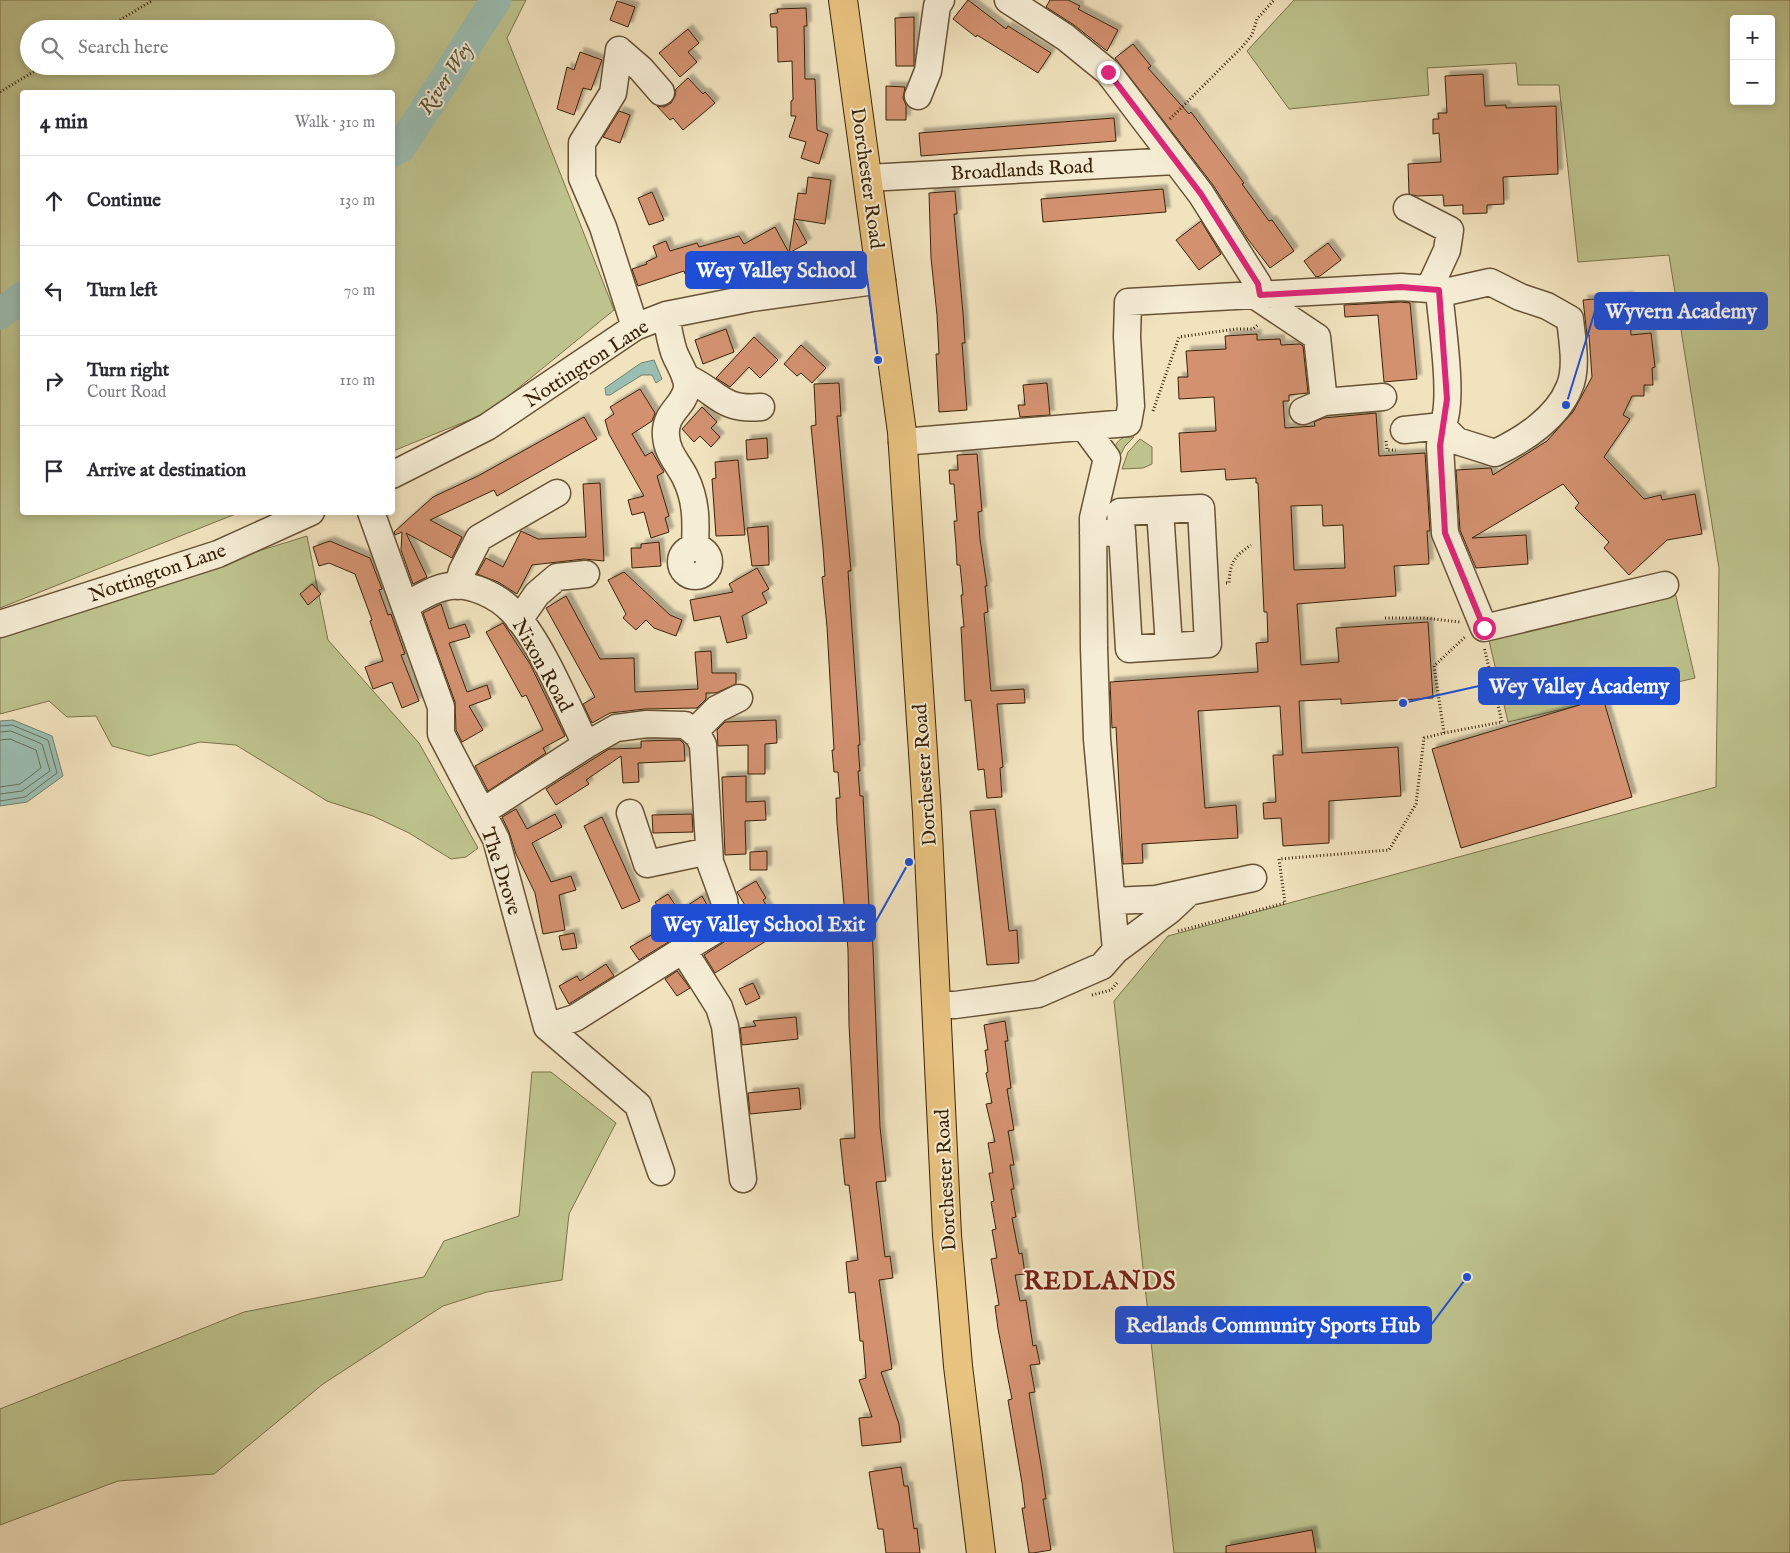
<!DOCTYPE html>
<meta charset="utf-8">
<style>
body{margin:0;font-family:"IM FELL English",serif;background:#f2f2f3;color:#2b2b33}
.controls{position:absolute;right:15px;top:15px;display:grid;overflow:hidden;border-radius:5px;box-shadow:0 2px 8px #0003}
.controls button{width:45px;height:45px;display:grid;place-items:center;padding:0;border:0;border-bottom:1px solid #e1e1e2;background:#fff;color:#2b2b33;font:25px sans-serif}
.stop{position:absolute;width:15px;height:15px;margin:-11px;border:4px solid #db2777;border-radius:50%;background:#fff}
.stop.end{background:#db2777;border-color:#fff;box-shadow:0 1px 5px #0008}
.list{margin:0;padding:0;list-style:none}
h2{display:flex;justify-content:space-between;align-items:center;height:65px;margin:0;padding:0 20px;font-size:21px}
h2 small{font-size:16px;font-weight:400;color:#7c7c81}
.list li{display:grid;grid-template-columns:32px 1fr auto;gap:15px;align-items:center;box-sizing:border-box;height:90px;padding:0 20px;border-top:1px solid #e1e1e2}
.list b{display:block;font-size:19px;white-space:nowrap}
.list p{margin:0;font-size:16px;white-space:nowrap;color:#7c7c81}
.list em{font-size:16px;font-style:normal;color:#7c7c81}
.icon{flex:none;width:28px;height:28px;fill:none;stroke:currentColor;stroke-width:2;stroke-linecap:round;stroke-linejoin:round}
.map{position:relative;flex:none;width:1790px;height:1553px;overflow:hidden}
.search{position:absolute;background:#fff;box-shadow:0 2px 8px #0003;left:20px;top:20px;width:375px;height:55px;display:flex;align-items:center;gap:12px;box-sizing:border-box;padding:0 18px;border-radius:28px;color:#7c7c81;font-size:19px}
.panel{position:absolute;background:#fff;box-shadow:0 2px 8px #0003;left:20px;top:90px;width:375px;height:425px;border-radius:5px}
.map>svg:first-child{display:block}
.green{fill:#bec38e;stroke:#7c724a;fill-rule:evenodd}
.water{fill:#9bbeb2;stroke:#74806e}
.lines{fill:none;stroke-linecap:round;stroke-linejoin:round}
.shore{stroke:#6a705c;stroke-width:1}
.river{stroke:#9bbeb2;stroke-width:31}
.building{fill:#d3916f;stroke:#392207;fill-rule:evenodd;filter:url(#shadow)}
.minor-casing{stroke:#675235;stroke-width:29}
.major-casing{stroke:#392207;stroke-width:30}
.path{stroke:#392207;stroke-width:3;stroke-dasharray:1 2.5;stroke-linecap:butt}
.minor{stroke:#f6edd5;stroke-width:26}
.major{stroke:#e8c27f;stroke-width:28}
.route{stroke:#db2777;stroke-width:6}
.labels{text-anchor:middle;stroke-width:4;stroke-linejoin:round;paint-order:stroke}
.street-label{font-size:20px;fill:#392207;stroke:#f6edd5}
.water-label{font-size:21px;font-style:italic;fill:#56513a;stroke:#f6edd5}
.district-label{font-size:25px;font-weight:bold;letter-spacing:1px;fill:#7a1f14;stroke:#f6edd5}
.leader{fill:none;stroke:#1d4ed8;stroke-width:2}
.callout-dot{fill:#1d4ed8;stroke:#f6edd5;stroke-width:2}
.callout{fill:#1d4ed8;stroke:#1d4ed8;stroke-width:2}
.callout-label{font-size:21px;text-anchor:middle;font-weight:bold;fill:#fff}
</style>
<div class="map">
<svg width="1790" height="1553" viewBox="0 0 1790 1553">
<defs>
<filter id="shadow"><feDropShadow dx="4.5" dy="-4.5" stdDeviation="1" flood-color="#0004"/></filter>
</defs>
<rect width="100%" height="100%" fill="#f1e3be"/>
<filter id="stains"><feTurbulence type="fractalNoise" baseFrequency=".004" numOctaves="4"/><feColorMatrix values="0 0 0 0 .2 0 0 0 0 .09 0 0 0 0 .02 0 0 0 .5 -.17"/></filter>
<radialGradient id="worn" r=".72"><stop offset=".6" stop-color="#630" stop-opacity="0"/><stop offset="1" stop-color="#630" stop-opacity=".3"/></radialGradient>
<path class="green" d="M0,0H526L507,38L614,310L489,412L393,451L392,92H22V512L238,513L0,608ZM29,29H386V66H29Z
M1294,0H1790V1553H1174L1114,1001L1168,936L1716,787L1719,568L1669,255L1578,262L1559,85H1518L1516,63L1427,68L1429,95L1289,109L1247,51ZM1734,19H1771V101H1734Z
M1125,437H1134L1125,446L1115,466C1114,453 1112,442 1125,437Z
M1140,439L1152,447V464L1143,468L1122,469L1128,452Z
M307,536L328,640L419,743L478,848L466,857L451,859L409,833L373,816L327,801L236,745L200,742L149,756L112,746L96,716L67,717L49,701L0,714V631Z
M1674,588L1695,678L1508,722L1487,632Z
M532,1072H551L616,1123L569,1214L562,1280L487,1292L443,1306L323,1384L214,1474L118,1481L0,1525V1409L244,1312L424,1277L444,1241L519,1216Z"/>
<path class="water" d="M654,360L662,379L656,383L652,375H642L610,395H606L605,388L641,363Z
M13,720L52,736L63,776L27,802L0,806V721Z"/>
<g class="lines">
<path class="shore" d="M0,726L12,725L48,740L57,773L25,797L0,801
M0,732L11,731L42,744L50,771L22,791L0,794
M0,740L10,739L36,750L41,768L20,784L0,787"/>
<path class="river" d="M392,152L400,148L496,0
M0,314L22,297"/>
</g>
<path class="building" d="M968,0L1006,29L1008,26L1051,53L1038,73L977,35L976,37L953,19Z
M1050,0H1068L1080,6L1078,9L1118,30L1107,51L1074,25L1046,7Z
M617,1L635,7L628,27L610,20Z
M806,8L807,26H804L805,79H815L817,130L828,134L819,164L801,158L806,142L789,137L796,116H791V101L793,100L792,61L778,62L777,27H771L770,14L778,13L777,9Z
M914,17V66H896L895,18Z
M688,29L699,43L688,52L697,62L680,77L659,53Z
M1133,44L1151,66L1148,68L1189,114L1191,112L1244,183L1242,184L1269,221L1272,220L1294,251L1270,268L1247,238L1213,185L1115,58Z
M580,52L602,60L591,90L583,88L574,115L557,109L567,67L574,70Z
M1483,74L1485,106L1506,105V108L1556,106L1558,174L1503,177L1504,204L1487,205V213L1463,214V205L1444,206L1443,195L1417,196L1409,194L1408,164L1441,162L1439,133L1433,134V119H1439L1438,113H1447L1445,76Z
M688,78L703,94L705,92L715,103L683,130L673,118L670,120L657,106L664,107L671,103L675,96L676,89Z
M886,86L905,87L903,98L906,105V120H886Z
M619,111L630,115L620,143L603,137Z
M1114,118L1116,141L921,156L919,133Z
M808,177L831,180L825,224L794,219L807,243L789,253L798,193L806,194Z
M1163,189L1166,212L1043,222L1041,199Z
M955,191L957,214H954L963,313L965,343H962L967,410L939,412L936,354H939L937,315L931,258L929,193Z
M652,192L664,220L649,225L638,198Z
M1201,221L1221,254L1199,270L1176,240Z
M775,227L789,253L778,259L777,257L765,263L761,256L732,266L731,264L708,270V266L685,274L684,271L638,286L632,269L647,264L646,262L657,257L653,246L666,241L670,251L697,243L699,247L739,236L744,244Z
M1328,243L1341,260L1320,276L1316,277L1304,261Z
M1629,296L1631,335L1651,333L1655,367L1652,368L1653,385H1644V396H1632L1623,415L1630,419L1604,457L1644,499L1661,495L1662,500L1695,494L1702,534L1667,540L1629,575L1604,548L1609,542L1575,508L1579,503L1563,484L1472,538L1526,535L1528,564L1476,568L1460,530L1456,470L1491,468L1493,475L1547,441L1573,412L1592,377L1589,335H1587L1583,300Z
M1401,302L1410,303L1417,379L1384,382L1378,315L1345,317L1344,305Z
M726,329L734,352L703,364L695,340Z
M1257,334V340L1280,339L1281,345L1300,344L1303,346L1308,393L1289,395V401H1283L1285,428L1315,426L1314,422L1324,418L1376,413L1379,456L1425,453L1430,531H1427L1429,564L1394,566L1396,596L1297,604L1301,665L1339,662L1336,628L1428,622L1433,698L1341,704V699L1299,701L1302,753L1398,747L1401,796L1329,801V843L1283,846L1281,818L1264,819L1263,803L1276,802L1273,755H1283L1280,706L1198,711L1205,808L1236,805L1238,838L1142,844L1143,863L1123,864L1116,727L1112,728L1110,682L1258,672L1256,643L1268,642L1267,612H1264L1258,483H1256V478L1226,480L1225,469L1181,472L1179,433L1216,431L1214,397L1179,399L1178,377H1188L1186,351L1226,349L1225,336ZM1322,505L1323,526L1343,525L1345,568L1294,570L1291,506Z
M754,337L778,360L760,378L749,367L730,387L716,378Z
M801,345L826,368L812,383L801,373L797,376L784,364Z
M839,383L841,416H837L851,571H848L860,745H858L860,771H858L860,796H863L870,925L872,924L880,1127L886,1181L876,1182L885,1257L890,1256L893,1278L879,1280L892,1369L881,1372L899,1424L901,1442L862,1446L859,1418L872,1417L859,1380L866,1378L863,1341H860L855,1292L849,1293L846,1262L858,1260L849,1185H845L840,1139L855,1138L849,1025L848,950L837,823L836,798H840L838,772H834L832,750H834L827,627L822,577L825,576L823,548L811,426L816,425L814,384Z
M1047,383L1050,415L1020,417L1018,405H1025L1023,385Z
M640,389L655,413L652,421L632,434L645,456L652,452L664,472L657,476L669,516L665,518L669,532L651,538L644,512L632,515L628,500L644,496L609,434L605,420L614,414L610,407Z
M702,407L717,422L711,428L720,437L711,447L700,436L694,442L682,429Z
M584,417L597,439L497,496L494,490L430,520L462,537L452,558L406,533L427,577L413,584L401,550L402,532L395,535L394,532L433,497L478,476Z
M767,438L768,458L747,460L746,440Z
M977,454L982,511L978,512L980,539L987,586H985L988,612L984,613L991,691L1024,689L1025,703L997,704L1003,767L1000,768L1002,797L987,798L984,769L978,770L971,700L965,701L961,627H964L961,595H963L960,565H957L956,546L954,521H957L954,484H950L949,470H958L957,455Z
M738,460L745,535L716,536L712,479L716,478L715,462Z
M600,483L604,561L584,559L532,565L517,594L498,582L477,574L486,558L503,567L521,531L538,539L586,537L583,484Z
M768,526L769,565L752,566L747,528Z
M330,541L370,558L382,589L379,590L388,615L391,614L405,654L401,655L419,701L402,708L392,682L373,689L365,667L383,661L370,621L372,620L355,574L329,563L319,566L313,547Z
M659,542L661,566L632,568L631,548H641V544Z
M757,568L769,589L762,593L767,603L742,616L747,638L727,643L720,616L694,621L690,600L733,592L729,584Z
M624,572L670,615L682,620L676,636L654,628L646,620L636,630L623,618L626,614L608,580Z
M312,584L321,594L308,605L300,594Z
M566,596L600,659L634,658L635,692L698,689L695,652L711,651L712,673H736V684L716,693H706V699L697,708L645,709L610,713L592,723L583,704L595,697L546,608Z
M441,604L449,629L465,624L470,637L449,643L467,692L487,685L491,698L469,706L483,730L462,742L456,730L455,702L423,613Z
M503,623L530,664L565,736L543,748L546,753L488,791L475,766L543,730L526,695L522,697L486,632Z
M1603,698L1632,797L1461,848L1432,749Z
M776,720L777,743L765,744V774H748V745L718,746L717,730L725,722Z
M680,740L684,744L685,761L638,763L639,782L623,783L621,756L586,780L589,784L556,805L546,789L609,749L641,748V741Z
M746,776V802L765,801L766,820L745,821L746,854L725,855L722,777Z
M516,809L527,829L555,814L562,827L532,843L551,882L571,876L576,890L559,895L565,930L543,934L535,893L516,854L509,832L502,817Z
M995,809L1009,931L1017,930L1019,963L987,965L970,811Z
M692,814L693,832L653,833L652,815Z
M602,817L640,901L622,909L584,826Z
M767,851V870H750V852Z
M756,881L766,898L763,900L782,931L715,973L704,955L755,922L737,892Z
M668,894L679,911L702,896L710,910L675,938L639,960L630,947L664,928L662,922L666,919L655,902Z
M574,933L577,948L562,950L559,936Z
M606,964L614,976L569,1004L559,986L577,976L580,981Z
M677,971L690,988L677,996L665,979Z
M753,983L760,998L746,1005L739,989Z
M796,1017L798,1039L742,1045L740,1028L756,1026L753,1021Z
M1005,1021L1008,1041H1005L1011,1088L1007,1089L1014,1130L1008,1131L1014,1165H1010L1014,1189H1011L1016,1217L1012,1218L1019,1254L1022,1253L1025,1274L1015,1275L1020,1301L1026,1300L1033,1346L1036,1345L1040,1364L1030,1365L1035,1392L1029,1393L1042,1471L1046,1499H1043L1051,1550L1033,1553H1029L1022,1508H1025L1022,1483L1008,1400L1012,1399L998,1329L995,1306L999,1305L991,1259L997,1258L992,1230L996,1229L991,1202L994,1201L989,1173H993L988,1143L995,1142L986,1104L992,1103L986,1073L988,1072L985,1050H988L984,1025Z
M799,1088L801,1109L750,1114L748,1093Z
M901,1467L904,1486H908L914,1529L917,1528L920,1553H886L883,1529H878L869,1472Z
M1312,1530L1316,1553H1226V1546Z"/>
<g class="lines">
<g class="minor-casing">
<path id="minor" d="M1008,0L1065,37L1108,72L1201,194L1258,284L1260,295
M619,50L613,93L582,143V178L603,227L635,327
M619,50L641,69L661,92
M918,96L928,71L937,6L941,0
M868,178L1175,161
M1429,289L1450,291L1490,282L1520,297L1547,306L1570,319C1572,339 1578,369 1569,388C1557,418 1523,440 1495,453L1457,441L1442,426
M1254,295L1317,337L1324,402L1303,411
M666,315C668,327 670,340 674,352C678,363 688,376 687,388C684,407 664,412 666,436C667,453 678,463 685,477C697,501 696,523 695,548
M685,377C718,391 720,411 761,407
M1324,402L1383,397
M1442,426L1440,446L1445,533L1484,628L1665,585
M1404,430L1442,426C1455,403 1441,320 1439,290
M902,442L1128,423L1131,406L1127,337L1128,302L1401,287L1429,289L1447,250L1450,230L1407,208
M392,475L487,427L635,327L666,315L752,298L882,280
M1160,510L1169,646
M371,512L441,707V734L496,839L547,1027L638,1105L661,1172
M1093,533L1122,532L1129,649L1208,644L1201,508L1120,512L1122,532
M681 562a14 14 0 1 1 28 0a14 14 0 1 1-28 0Z
M458,586L462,571L479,538L557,493
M405,606C419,598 434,588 450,586C471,583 498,596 512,611C541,641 567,706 586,745
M519,620L537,594L557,577L586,574
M0,624L218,554L311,512
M694,732L717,709L739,698
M482,812L586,745L616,728L647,724L685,725L698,735L703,745L710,862L724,900L726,914L714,931L683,950L575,1018L547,1027
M630,813L647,864L709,851
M1113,901L1156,899L1253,878
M683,950L719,1007L725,1026L743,1179
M1116,950L1170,910L1187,894
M937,1005H955L1038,994L1102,966L1116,950L1097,739L1094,648L1093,518L1107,458L1084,427"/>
</g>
<g class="major-casing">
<path id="major" d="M843,0L902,432L927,813L947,1235L958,1366L981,1553"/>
</g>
<path class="path" d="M105,29L153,0
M0,92L43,66
M1170,119L1242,47L1252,35L1257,19L1274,0
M1153,411L1179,337L1236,329H1253L1259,324
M1386,441L1387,450H1396
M1226,583H1229C1230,562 1234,557 1251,545
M1385,618H1424L1460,622
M1444,733L1502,722L1484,647
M1178,931L1285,903L1279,859L1389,850L1416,804L1424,738L1444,733L1434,666L1465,637
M1092,995L1111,990L1117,983"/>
<use href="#minor" class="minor"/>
<use href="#major" class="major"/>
</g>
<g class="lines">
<path class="route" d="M1108,72L1201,194L1258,284L1260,295L1401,287L1439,290L1447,399L1440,446L1445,533L1484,628"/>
</g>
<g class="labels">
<g class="street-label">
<text transform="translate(1022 169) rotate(-3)" y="7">Broadlands Road</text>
<text transform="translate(868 178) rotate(82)" y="7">Dorchester Road</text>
<text transform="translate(586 363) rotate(-33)" y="7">Nottington Lane</text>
<text transform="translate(157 572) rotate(-19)" y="7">Nottington Lane</text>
<text transform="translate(543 665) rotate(61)" y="7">Nixon Road</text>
<text transform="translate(924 775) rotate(-94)" y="7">Dorchester Road</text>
<text transform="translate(502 871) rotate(72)" y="7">The Drove</text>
<text transform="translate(945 1180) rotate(-93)" y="7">Dorchester Road</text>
</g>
<g class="water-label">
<text transform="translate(445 78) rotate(-57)" y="7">River Wey</text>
</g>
<g class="district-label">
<text x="1100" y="1289">REDLANDS</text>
</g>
</g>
<path class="leader" d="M878 360L866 270M1566 405L1595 311M1403 703L1479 686M909 862L875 923M1467 1277L1431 1325"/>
<g class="callout-dot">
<circle cx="878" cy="360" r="5"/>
<circle cx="1566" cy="405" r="5"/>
<circle cx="1403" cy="703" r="5"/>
<circle cx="909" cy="862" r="5"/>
<circle cx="1467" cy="1277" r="5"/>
</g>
<g class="callout">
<rect x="686" y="252" width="180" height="36" rx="5"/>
<rect x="1595" y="293" width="172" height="36" rx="5"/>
<rect x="1479" y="668" width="200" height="36" rx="5"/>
<rect x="652" y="905" width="223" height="36" rx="5"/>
<rect x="1116" y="1307" width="315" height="36" rx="5"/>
</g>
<g class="callout-label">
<text x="776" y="277">Wey Valley School</text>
<text x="1681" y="318">Wyvern Academy</text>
<text x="1579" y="693">Wey Valley Academy</text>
<text x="764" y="931">Wey Valley School Exit</text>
<text x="1273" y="1332">Redlands Community Sports Hub</text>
</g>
<rect width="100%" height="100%" filter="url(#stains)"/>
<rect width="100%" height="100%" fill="url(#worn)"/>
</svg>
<div class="controls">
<button>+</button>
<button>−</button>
</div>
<div class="stop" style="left:1484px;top:628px"></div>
<div class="stop end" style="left:1108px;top:72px"></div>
<div class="search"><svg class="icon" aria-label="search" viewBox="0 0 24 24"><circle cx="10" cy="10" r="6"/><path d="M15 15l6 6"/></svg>Search here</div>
<section class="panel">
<h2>4 min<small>Walk · 310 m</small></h2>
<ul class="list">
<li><svg class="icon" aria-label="ahead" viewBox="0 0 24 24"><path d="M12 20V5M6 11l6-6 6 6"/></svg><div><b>Continue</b></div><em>130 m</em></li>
<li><svg class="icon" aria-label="left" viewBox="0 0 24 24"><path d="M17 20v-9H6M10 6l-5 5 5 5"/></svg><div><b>Turn left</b></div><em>70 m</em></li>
<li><svg class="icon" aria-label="right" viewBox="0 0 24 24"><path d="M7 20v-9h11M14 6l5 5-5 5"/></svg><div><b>Turn right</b><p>Court Road</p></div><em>110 m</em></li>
<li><svg class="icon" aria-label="arrive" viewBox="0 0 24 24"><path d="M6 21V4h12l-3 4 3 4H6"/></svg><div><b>Arrive at destination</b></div></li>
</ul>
</section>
</div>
